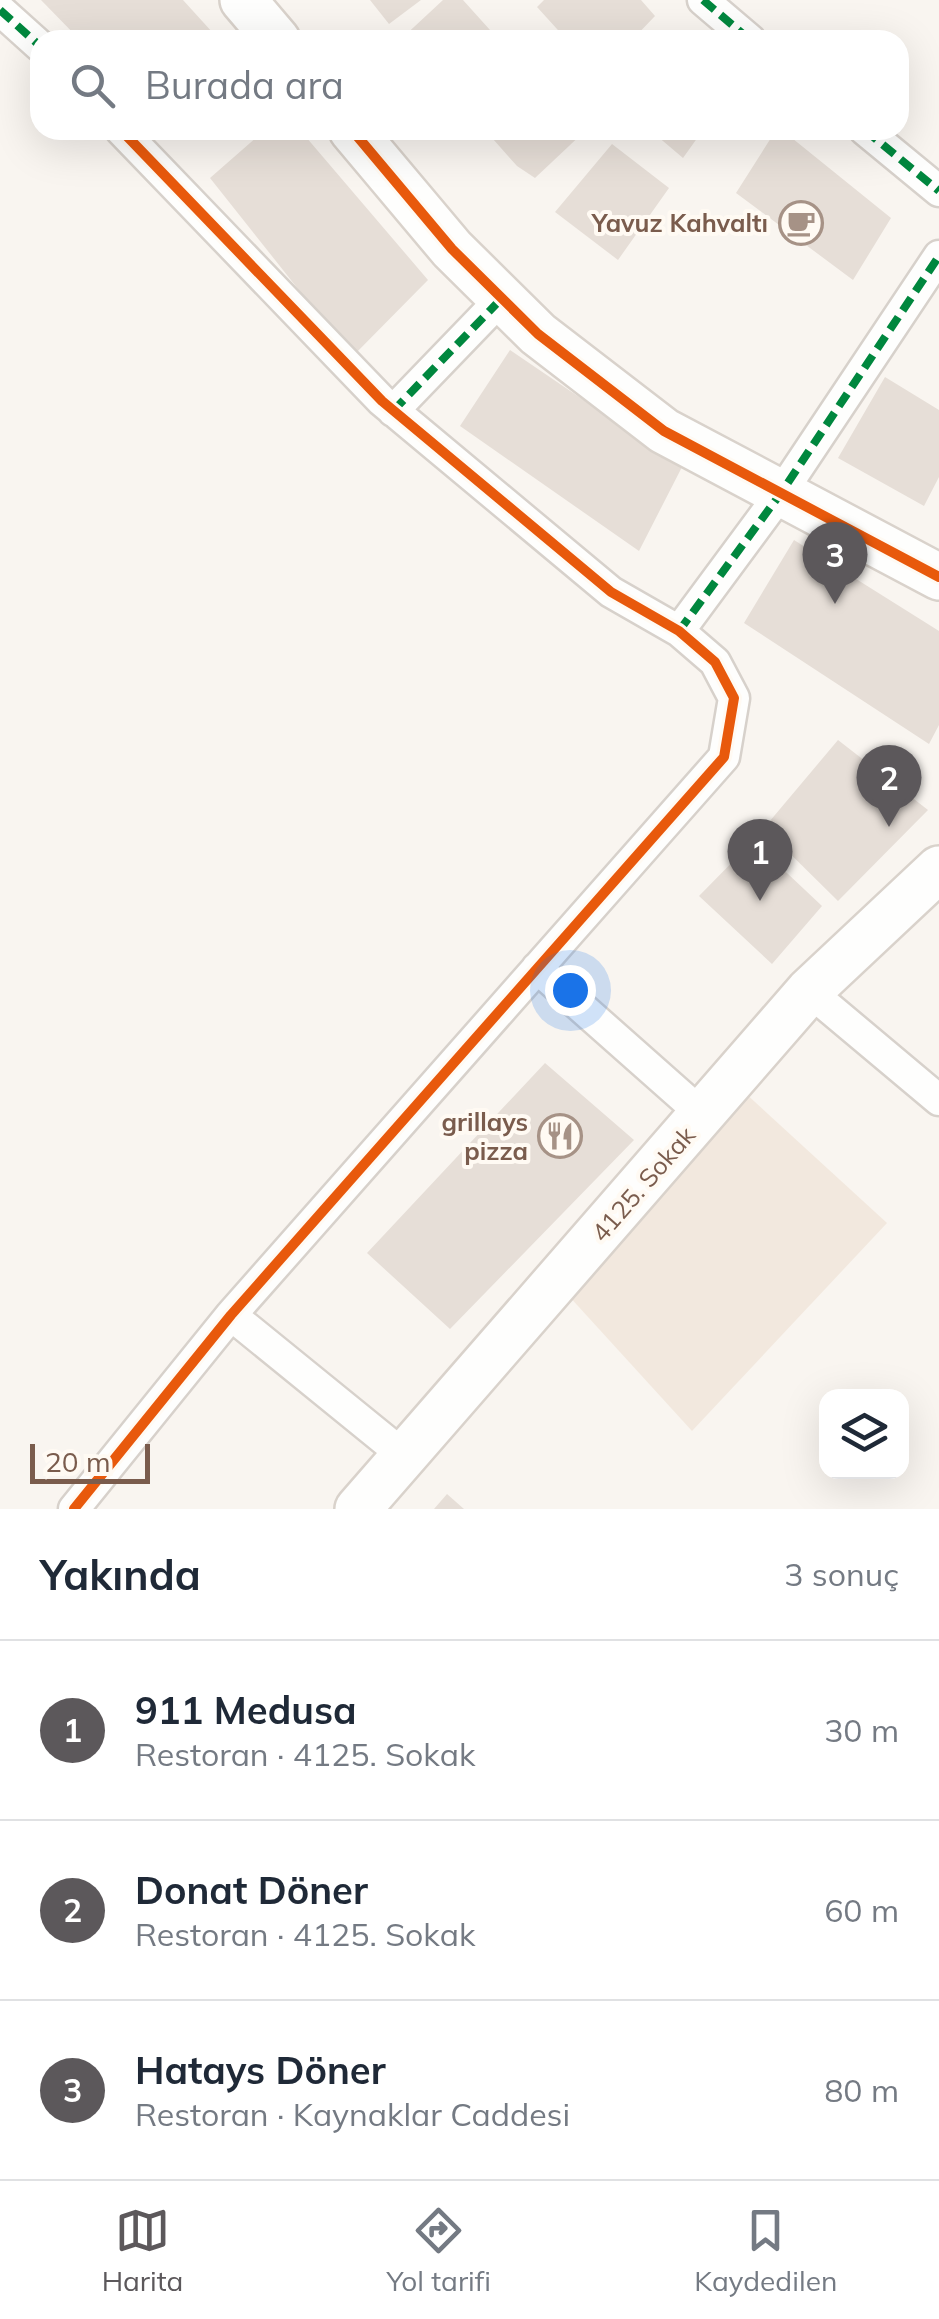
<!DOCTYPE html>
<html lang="tr">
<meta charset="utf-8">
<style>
body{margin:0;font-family:Mulish,sans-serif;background:#f6f6f7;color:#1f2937}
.controls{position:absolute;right:30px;bottom:30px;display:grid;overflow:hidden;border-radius:20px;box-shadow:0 10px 40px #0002}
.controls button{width:90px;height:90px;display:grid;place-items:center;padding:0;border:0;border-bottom:2px solid #e0e1e3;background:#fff;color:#1f2937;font:50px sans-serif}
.scale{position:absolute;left:30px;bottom:25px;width:120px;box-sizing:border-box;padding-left:10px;border:5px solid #7a5c4d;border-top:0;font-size:28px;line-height:35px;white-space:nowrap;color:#7a5c4d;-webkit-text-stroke:8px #fffaf3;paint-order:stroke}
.you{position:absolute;left:570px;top:990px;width:35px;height:35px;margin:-25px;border:8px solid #fff;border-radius:50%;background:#1a73e8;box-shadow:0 0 0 15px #1a73e833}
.badge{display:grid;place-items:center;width:65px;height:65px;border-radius:50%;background:#5c585b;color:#fff;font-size:32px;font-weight:700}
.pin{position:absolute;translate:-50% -82px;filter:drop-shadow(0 2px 5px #0008)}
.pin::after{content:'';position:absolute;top:52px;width:35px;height:30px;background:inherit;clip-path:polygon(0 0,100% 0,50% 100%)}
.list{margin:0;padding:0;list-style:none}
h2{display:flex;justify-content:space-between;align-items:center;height:130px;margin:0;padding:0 40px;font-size:42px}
h2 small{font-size:32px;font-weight:400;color:#747a83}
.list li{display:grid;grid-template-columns:65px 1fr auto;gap:30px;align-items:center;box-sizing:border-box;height:180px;padding:0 40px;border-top:2px solid #e0e1e3}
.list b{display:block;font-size:38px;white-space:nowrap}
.list p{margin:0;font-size:32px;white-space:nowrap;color:#747a83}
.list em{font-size:32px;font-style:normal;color:#747a83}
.icon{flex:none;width:55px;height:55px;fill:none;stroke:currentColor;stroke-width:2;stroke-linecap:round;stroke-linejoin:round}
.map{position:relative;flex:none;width:939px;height:1509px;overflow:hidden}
.search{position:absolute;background:#fff;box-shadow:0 10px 40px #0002;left:30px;right:30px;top:30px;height:110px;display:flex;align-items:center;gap:25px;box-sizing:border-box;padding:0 35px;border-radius:30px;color:#747a83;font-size:38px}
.sheet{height:670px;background:#fff}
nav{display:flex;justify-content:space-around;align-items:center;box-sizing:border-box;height:140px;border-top:2px solid #e0e1e3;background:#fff;font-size:28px;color:#747a83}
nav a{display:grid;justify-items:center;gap:5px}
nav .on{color:#5c585b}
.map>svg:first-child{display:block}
.residential{fill:#f2e8de}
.building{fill:#e6ded7}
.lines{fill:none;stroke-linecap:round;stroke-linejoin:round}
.street-casing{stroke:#d7d1cb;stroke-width:35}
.secondary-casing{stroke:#d9d2cb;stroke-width:50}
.street{stroke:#fefefd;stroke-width:30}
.secondary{stroke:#fefefd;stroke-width:45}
.quiet{stroke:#00873e;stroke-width:8;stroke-dasharray:15 8;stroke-linecap:butt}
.cycleway-casing{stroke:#fffaf3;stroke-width:16}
.cycleway{stroke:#e8590c;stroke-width:10}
.labels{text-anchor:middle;stroke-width:8;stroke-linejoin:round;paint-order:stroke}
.poi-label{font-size:25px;font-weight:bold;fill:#7a5c4d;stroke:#fffaf3;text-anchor:end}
.street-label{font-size:25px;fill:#7a5c4d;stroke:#fffaf3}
</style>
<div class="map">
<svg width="939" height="1509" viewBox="0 0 939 1509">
<rect width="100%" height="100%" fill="#f9f5f0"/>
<path class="residential" d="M732,1081L887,1223L692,1431L557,1283Z"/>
<path class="building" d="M41,0H183L213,33L206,40H80Z
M370,0H421L389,24Z
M443,0H463L499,40H400Z
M544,0H641L655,16L632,40H567L537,7Z
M265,130H300L428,280L352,357L210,178Z
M485,130H586L535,178L517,166Z
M650,130H703L683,158Z
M776,130H782L891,218L853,280L736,193Z
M612,144L669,188L618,260L555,212Z
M510,350L682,467L639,551L460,426Z
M885,377L939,410V477L924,506L838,458Z
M794,540L939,631V725L929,744L744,623Z
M838,740L928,810L838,901L764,828Z
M753,841L822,906L772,964L699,896Z
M545,1063L634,1140L450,1329L367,1253Z
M447,1494L464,1509H434Z"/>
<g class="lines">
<g class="street-casing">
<path id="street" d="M703,0L750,40
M0,10L40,46
M865,130L939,191
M393,411L502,298
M679,631L781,493L939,256
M537,968L703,1115
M809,991L939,1100
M231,1315L402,1454
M74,1509L231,1315L724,757L734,698L715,662L679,631L611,592L382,401L121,130"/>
</g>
<g class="secondary-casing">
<path id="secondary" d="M243,0L277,40
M352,130L452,249L538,334L664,431L939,577
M358,1509L809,991L939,869"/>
</g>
<use href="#street" class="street"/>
<use href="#secondary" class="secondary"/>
<path class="quiet" d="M703,0L750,40
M0,10L40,46
M865,130L939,191
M393,411L502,298
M679,631L781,493L939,256"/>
<g class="cycleway-casing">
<path id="cycleway" d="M352,130L452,249L538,334L664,431L939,577
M74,1509L231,1315L724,757L734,698L715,662L679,631L611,592L382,401L121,130"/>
</g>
<use href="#cycleway" class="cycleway"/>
</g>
<defs>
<g id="cafe-ring" transform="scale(2.25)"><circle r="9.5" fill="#fffaf3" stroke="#a69286" stroke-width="1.5"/><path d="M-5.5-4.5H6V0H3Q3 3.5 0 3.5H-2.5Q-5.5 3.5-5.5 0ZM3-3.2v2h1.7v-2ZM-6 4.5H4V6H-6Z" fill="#a69286"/></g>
<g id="restaurant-ring" transform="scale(2.25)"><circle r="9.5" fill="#fffaf3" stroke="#a69286" stroke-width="1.5"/><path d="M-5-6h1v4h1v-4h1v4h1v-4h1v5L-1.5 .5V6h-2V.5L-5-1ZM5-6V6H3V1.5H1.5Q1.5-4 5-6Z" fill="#a69286"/></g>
</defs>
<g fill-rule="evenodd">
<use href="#cafe-ring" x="801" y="223"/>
<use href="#restaurant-ring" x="560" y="1136"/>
</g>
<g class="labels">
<g class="poi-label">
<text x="768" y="232">Yavuz Kahvaltı</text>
<text x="528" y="1131">grillays<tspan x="528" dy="29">pizza</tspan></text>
</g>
<g class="street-label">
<text transform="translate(643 1184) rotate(-49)" y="9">4125. Sokak</text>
</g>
</g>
</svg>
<div class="controls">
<button><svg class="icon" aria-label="layers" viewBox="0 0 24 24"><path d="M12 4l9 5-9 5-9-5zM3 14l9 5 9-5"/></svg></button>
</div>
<div class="scale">20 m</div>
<div class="you"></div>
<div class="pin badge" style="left:760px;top:901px">1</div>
<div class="pin badge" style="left:889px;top:827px">2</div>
<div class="pin badge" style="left:835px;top:604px">3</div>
<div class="search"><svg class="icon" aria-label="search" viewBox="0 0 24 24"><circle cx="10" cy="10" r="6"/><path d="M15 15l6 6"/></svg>Burada ara</div>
</div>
<section class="sheet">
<h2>Yakında<small>3 sonuç</small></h2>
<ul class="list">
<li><span class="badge">1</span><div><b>911 Medusa</b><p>Restoran · 4125. Sokak</p></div><em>30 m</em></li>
<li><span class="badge">2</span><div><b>Donat Döner</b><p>Restoran · 4125. Sokak</p></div><em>60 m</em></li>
<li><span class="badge">3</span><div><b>Hatays Döner</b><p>Restoran · Kaynaklar Caddesi</p></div><em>80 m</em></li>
</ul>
</section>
<nav>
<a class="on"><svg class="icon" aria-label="map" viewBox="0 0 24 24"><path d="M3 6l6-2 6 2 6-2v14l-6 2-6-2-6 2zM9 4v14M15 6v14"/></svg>Harita</a>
<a><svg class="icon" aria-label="directions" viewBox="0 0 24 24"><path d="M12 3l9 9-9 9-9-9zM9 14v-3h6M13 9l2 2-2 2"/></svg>Yol tarifi</a>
<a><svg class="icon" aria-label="saved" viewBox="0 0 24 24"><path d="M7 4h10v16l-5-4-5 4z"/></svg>Kaydedilen</a>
</nav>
